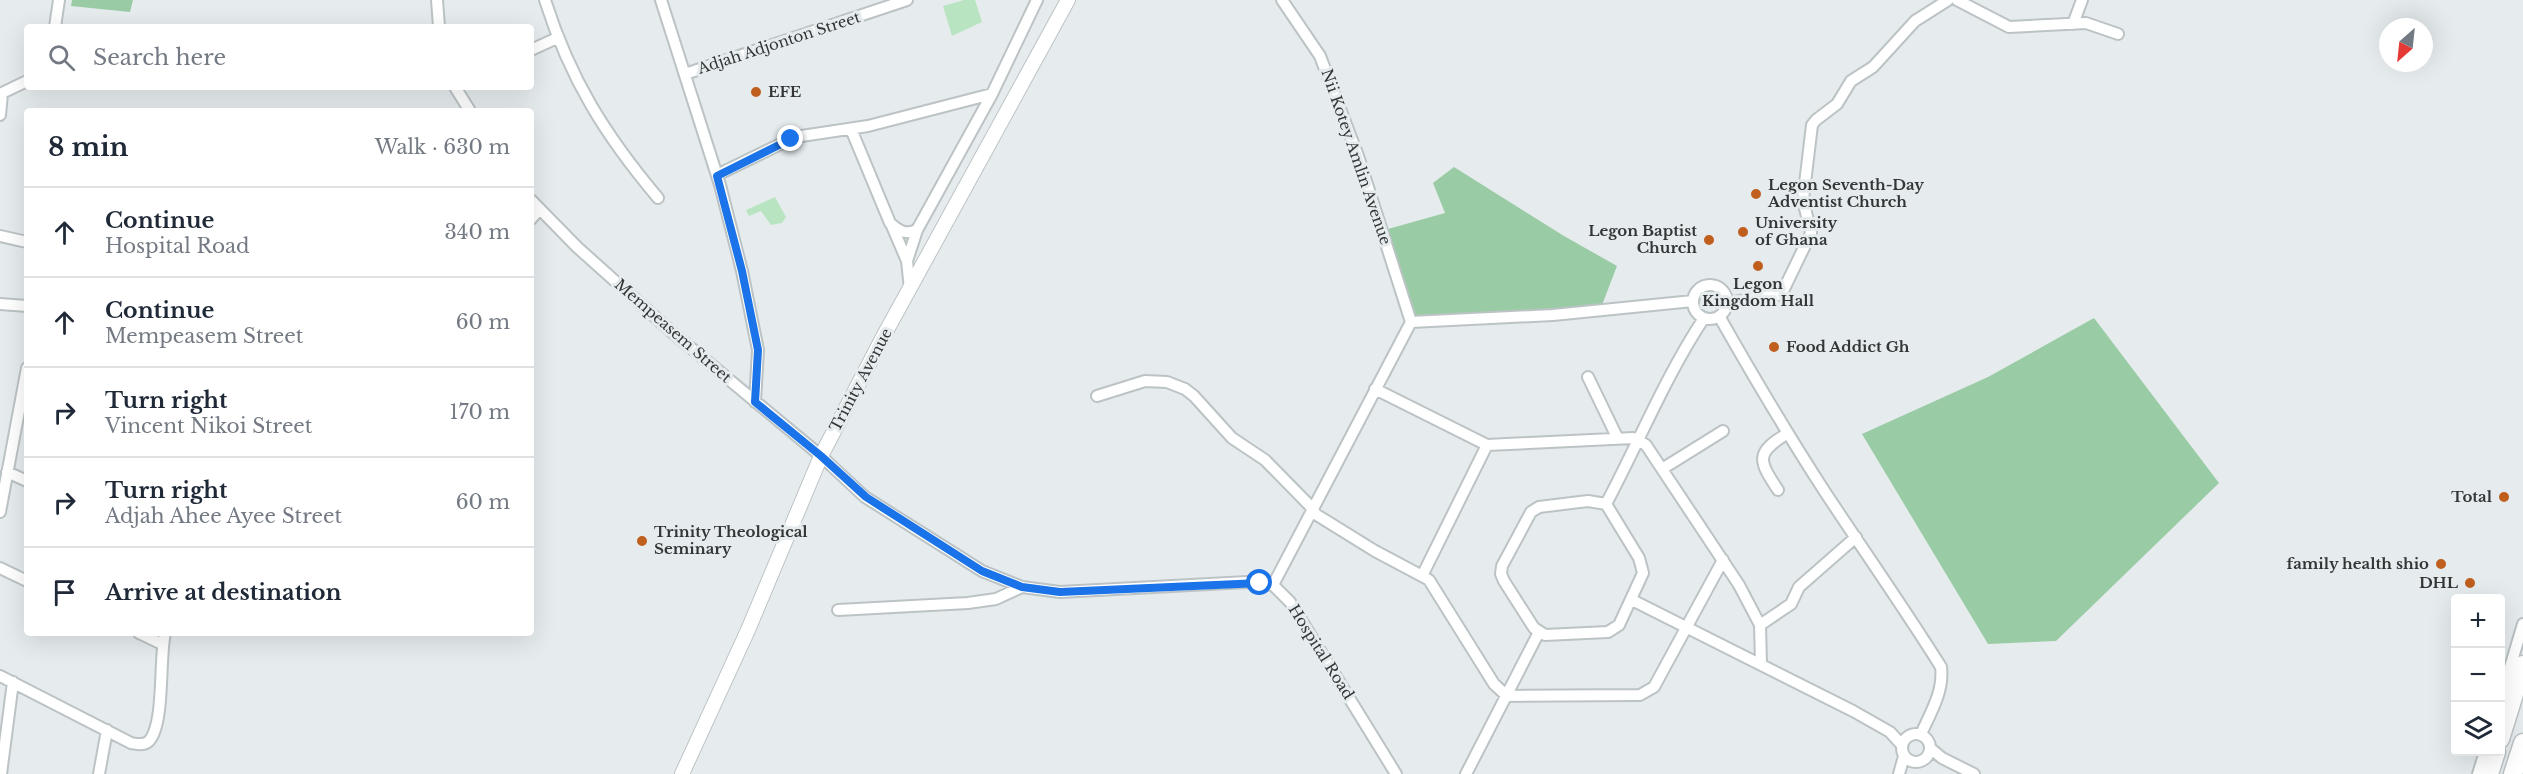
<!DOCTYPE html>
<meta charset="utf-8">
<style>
body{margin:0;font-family:"Libre Baskerville",serif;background:#f6f6f7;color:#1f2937}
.controls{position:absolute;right:18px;bottom:18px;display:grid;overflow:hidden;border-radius:6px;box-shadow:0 6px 24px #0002}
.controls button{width:54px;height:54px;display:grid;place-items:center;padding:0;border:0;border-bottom:2px solid #e0e1e3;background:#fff;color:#1f2937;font:30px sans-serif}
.compass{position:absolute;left:2379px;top:18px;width:54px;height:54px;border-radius:50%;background:#fff;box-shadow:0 6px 24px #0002;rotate:207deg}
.stop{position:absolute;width:18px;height:18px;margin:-14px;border:4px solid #1a73e8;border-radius:50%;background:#fff}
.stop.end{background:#1a73e8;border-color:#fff;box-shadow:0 2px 6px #0008}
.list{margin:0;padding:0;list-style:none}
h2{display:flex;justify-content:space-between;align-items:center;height:78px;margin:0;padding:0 24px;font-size:26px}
h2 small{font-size:20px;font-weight:400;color:#747a83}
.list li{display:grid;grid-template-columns:39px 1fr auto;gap:18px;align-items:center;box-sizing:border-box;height:90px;padding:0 24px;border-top:2px solid #e0e1e3}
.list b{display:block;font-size:22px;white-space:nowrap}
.list p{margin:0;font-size:20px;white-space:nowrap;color:#747a83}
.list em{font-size:20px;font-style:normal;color:#747a83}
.icon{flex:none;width:33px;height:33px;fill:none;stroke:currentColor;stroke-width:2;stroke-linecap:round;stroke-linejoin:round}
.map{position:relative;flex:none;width:2523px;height:774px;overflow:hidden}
.search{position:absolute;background:#fff;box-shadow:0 6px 24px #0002;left:24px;top:24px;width:510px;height:66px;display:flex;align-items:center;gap:15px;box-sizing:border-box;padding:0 21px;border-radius:6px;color:#747a83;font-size:22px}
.panel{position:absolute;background:#fff;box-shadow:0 6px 24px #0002;left:24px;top:108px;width:510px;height:528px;border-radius:6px}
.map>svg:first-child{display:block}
.green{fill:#b8e4c1}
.forest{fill:#99cba4}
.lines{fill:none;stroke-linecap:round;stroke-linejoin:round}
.minor-casing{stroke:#bcc3c5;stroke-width:14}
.tertiary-casing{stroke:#bcc3c5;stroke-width:16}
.trunk-casing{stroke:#bcc3c5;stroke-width:21}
.minor{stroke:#fff;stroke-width:10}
.tertiary{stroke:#fff;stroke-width:14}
.trunk{stroke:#fff;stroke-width:18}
.route{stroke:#1a73e8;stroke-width:8}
.poi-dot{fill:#bf5e1d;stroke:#e6ecee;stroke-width:2}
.labels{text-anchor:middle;stroke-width:6;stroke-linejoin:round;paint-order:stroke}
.street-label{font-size:15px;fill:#333536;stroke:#e6ecee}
.poi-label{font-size:15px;font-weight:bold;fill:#333536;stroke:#e6ecee;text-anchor:start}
</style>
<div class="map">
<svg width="2523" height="774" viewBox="0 0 2523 774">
<rect width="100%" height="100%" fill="#e6ecee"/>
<path class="green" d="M964,0H975L982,22L952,36L943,6Z
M775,197L786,217L782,223L771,225L761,211L749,216L746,210Z"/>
<path class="forest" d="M72,0H133L130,12L71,6Z
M1454,167L1564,236L1617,266L1602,305L1415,318L1388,229L1445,213L1433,183Z
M2094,318L2219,483L2056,641L1988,644L1862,434L1988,377Z"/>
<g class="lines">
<g class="minor-casing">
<path id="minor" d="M437,0L439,27
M545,0C570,79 605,135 658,198
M661,0L720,185L742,271L758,350L755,402
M1282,0L1320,56L1358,156L1411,322
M1957,0L2009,27L2086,23L2118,34
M2073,24L2082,0
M55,27L59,0
M531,50L557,38
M685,74L907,0
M455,87L470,111
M0,94L27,81
M0,115L2,94
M851,129L890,223C899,231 905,235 917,230L992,94L1037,0
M717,175L795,137L868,126L992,94
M531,200L577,247L673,333L821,456L865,497L982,571L1022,587L1060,592L1247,582L1273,585L1290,602L1396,774
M531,219L540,209
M892,226L907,261L910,289
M0,236L27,242
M907,261L917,230
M1693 302a17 17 0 1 1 34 0a17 17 0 1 1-34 0Z
M1727,303L1777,295L1783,291L1811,233L1803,200L1812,125L1816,120L1837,104L1851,81L1873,67L1915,21L1948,0
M0,304L27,306
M1719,316C1753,376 1788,435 1825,492C1864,551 1904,608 1941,667C1944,691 1931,712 1921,734
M1411,322L1553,315L1693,301
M1588,377L1617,437
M1375,389L1487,445
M1097,396L1145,381L1167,382L1185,389L1194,396L1232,438L1265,460L1314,510
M1662,469L1723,431
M7,472L27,481
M1778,490C1758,460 1755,453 1788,433
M1588,501L1606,504L1639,558L1643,573L1619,625L1608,632L1545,635L1534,628L1504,581L1501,574L1502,566L1531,512L1539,507Z
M1606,504C1639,442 1665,377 1704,318
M0,512L27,368
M1312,512L1375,551L1422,576
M1723,560L1654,687L1640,695L1507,696L1494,684L1429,580L1422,576L1487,445L1633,438L1646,445L1739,585L1760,625L1761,664
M0,568L27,581
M1273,585L1411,322
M1632,600L1853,711L1890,732L1901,744
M838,610L968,603L996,599L1022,587
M1760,625L1791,604L1799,587L1856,537
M139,633L162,644
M0,676L131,743C137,744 144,746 149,741C165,724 159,657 165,633
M2500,701L2523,624
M1902 748a14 14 0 1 1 28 0a14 14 0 1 1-28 0Z
M1930,748L1942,758L1974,774
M1,774L13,682
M99,774L107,730
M1466,774L1539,632
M1899,774L1904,756
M2478,774L2485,752"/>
</g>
<g class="tertiary-casing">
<path id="tertiary" d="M682,774L748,630L821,456L883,337L1068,0"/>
</g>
<g class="trunk-casing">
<path id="trunk" d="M2500,739L2523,665
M2489,774L2496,752
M2513,774L2523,743"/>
</g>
<use href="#minor" class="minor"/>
<use href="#tertiary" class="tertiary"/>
<use href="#trunk" class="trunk"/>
</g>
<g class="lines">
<path class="route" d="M791,139L717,176L742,271L758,350L755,402L821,456L866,497L982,571L1022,587L1060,592L1260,583"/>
</g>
<g class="poi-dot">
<circle cx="756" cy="92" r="6"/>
<circle cx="1756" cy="194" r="6"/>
<circle cx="1743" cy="232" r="6"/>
<circle cx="1709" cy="240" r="6"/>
<circle cx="1758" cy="266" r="6"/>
<circle cx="1774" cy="347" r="6"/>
<circle cx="2504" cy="497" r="6"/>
<circle cx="642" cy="541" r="6"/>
<circle cx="2441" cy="564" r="6"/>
<circle cx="2470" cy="583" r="6"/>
</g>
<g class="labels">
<g class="street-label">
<text transform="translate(779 43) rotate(-18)" y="5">Adjah Adjonton Street</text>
<text transform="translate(1356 157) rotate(71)" y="5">Nii Kotey Amlin Avenue</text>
<text transform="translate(673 331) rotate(41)" y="5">Mempeasem Street</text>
<text transform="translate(861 380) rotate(-62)" y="5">Trinity Avenue</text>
<text transform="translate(1321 652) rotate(58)" y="5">Hospital Road</text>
</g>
<g class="poi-label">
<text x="768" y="97">EFE</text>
<text x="1768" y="190">Legon Seventh-Day<tspan x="1768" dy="17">Adventist Church</tspan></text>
<text x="1755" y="228">University<tspan x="1755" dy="17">of Ghana</tspan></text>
<text x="1697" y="236" text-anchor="end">Legon Baptist<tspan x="1697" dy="17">Church</tspan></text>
<text x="1758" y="289" text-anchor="middle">Legon<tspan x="1758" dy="17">Kingdom Hall</tspan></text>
<text x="1786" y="352">Food Addict Gh</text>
<text x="2492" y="502" text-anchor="end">Total</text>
<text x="654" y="537">Trinity Theological<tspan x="654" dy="17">Seminary</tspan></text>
<text x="2429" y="569" text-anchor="end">family health shio</text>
<text x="2458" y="588" text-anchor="end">DHL</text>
</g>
</g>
</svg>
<div class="controls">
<button>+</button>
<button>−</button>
<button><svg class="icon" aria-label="layers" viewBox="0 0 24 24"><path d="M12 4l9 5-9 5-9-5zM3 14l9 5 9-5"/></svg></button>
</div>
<svg class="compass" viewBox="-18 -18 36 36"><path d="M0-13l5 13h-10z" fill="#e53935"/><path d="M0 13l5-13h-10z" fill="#747a83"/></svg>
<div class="stop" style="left:1260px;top:583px"></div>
<div class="stop end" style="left:791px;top:139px"></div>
<div class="search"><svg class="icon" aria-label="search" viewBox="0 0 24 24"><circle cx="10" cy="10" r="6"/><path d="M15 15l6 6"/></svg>Search here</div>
<section class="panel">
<h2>8 min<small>Walk · 630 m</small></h2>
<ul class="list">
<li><svg class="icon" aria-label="ahead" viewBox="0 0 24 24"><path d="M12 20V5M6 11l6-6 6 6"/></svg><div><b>Continue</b><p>Hospital Road</p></div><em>340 m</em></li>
<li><svg class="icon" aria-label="ahead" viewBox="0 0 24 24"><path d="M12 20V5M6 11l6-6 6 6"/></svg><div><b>Continue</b><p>Mempeasem Street</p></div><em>60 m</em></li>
<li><svg class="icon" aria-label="right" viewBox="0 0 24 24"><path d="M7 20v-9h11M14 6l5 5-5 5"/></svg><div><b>Turn right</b><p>Vincent Nikoi Street</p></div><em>170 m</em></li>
<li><svg class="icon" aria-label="right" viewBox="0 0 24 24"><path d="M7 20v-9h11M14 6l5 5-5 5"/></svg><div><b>Turn right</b><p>Adjah Ahee Ayee Street</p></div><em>60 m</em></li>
<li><svg class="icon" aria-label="arrive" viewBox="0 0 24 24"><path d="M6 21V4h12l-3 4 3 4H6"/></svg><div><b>Arrive at destination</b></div></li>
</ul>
</section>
</div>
